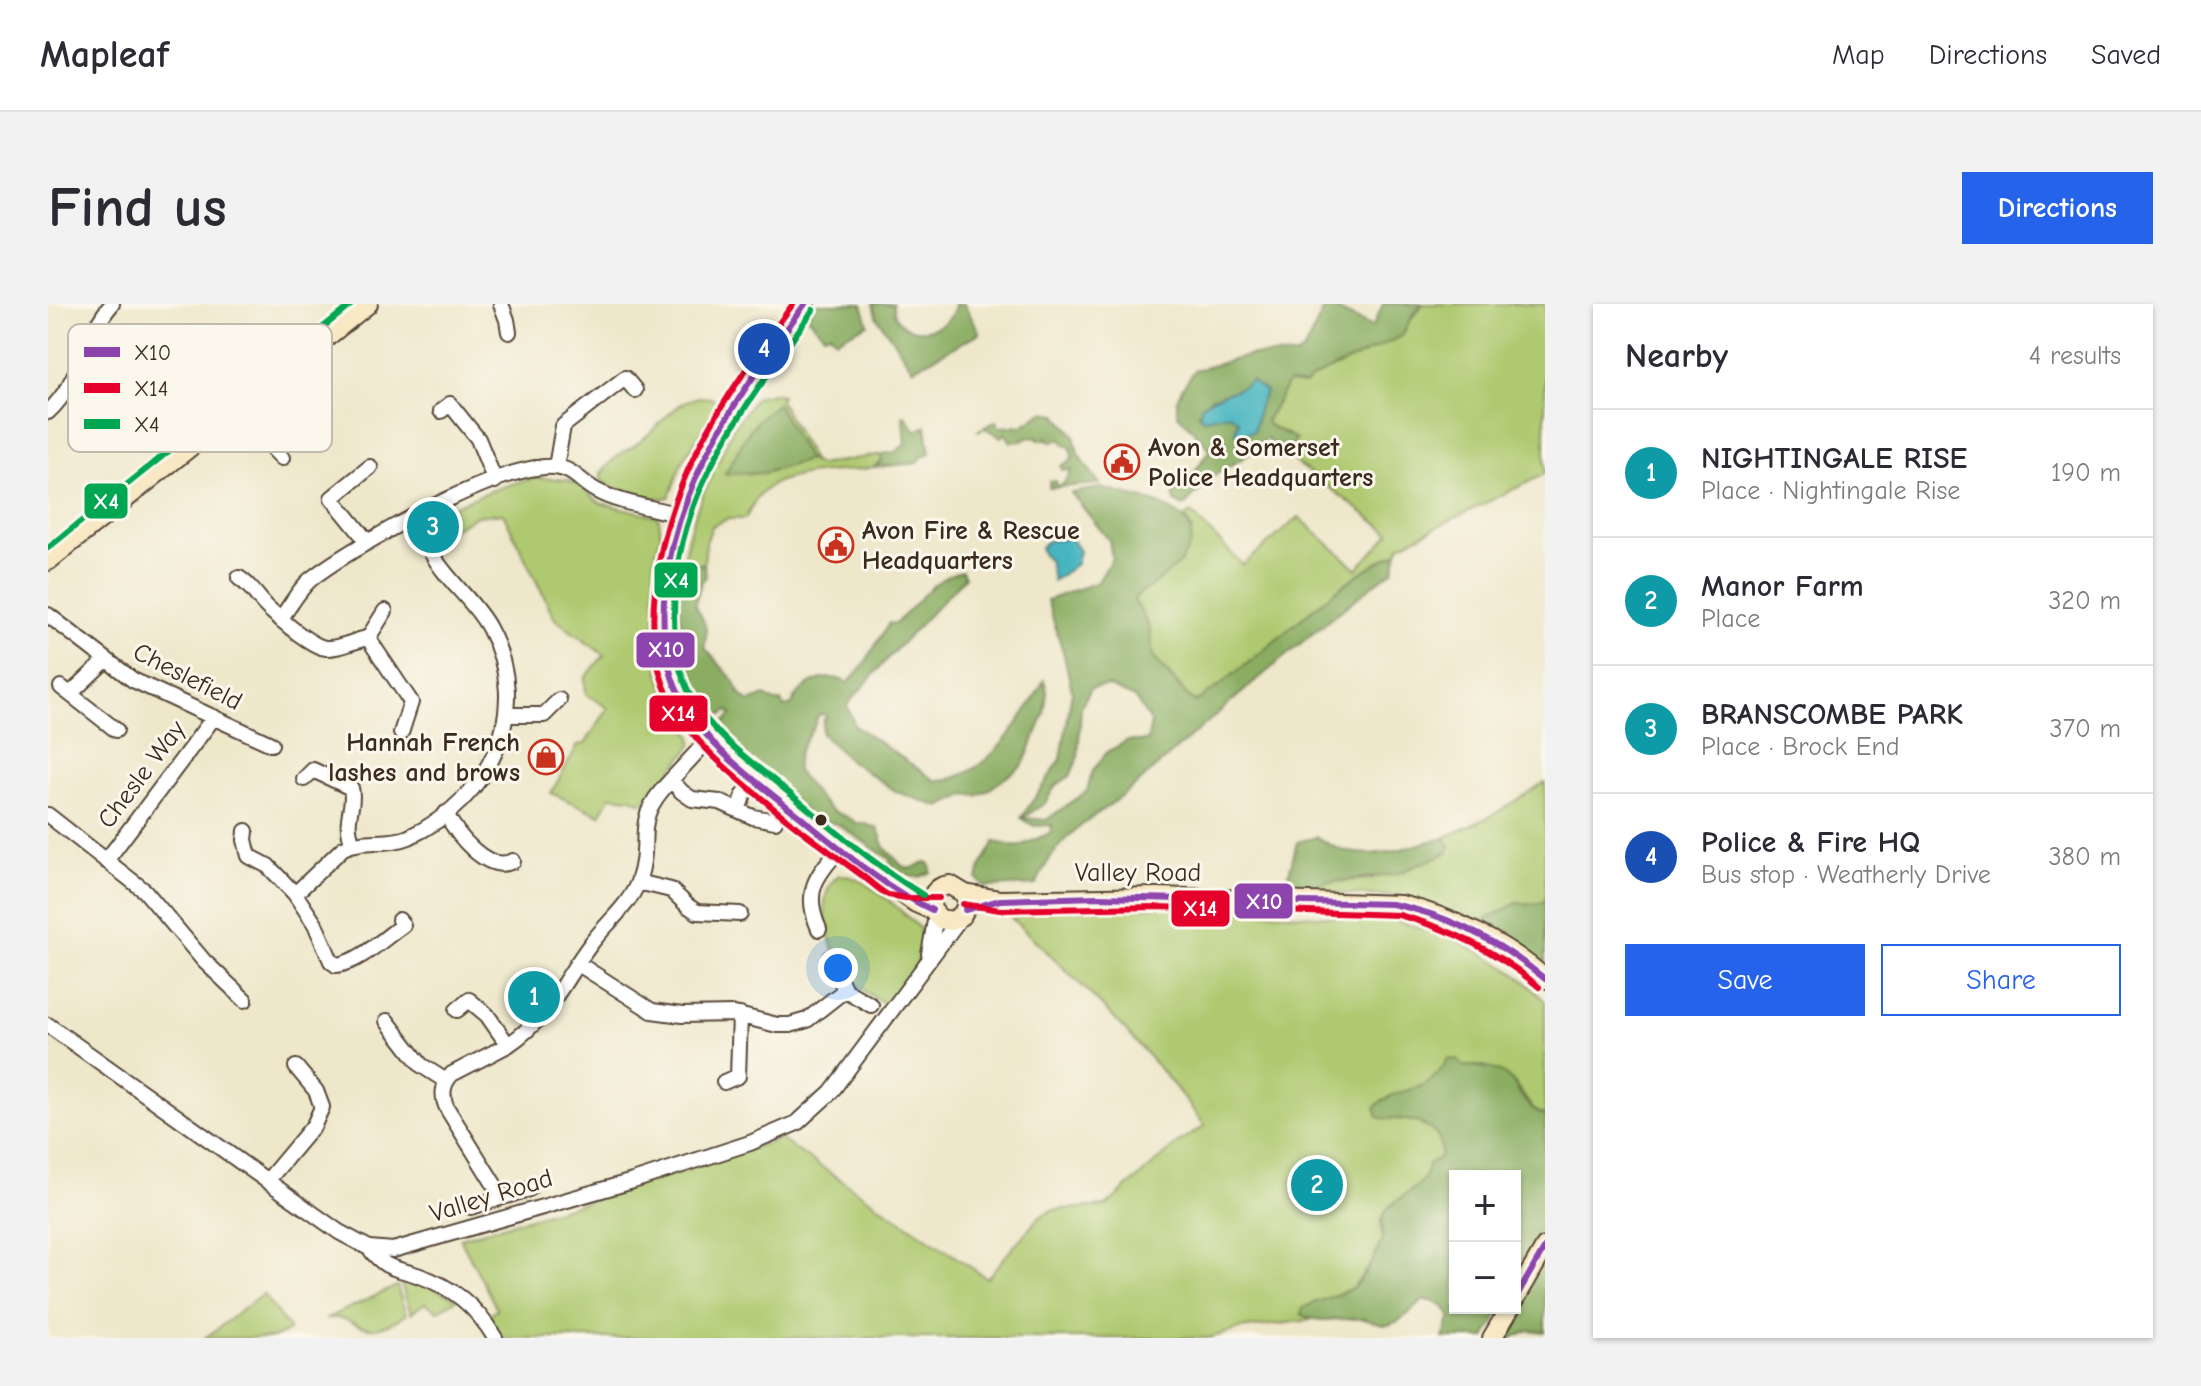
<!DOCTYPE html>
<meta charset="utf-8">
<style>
body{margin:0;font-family:"Comic Neue",sans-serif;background:#f2f2f3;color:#2b2b33}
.controls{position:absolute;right:24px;bottom:24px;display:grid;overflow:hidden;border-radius:0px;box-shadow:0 2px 6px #0004}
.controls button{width:72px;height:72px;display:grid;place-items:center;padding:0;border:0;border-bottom:2px solid #e1e1e2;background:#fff;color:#2b2b33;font:40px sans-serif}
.you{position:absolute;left:790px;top:664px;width:28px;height:28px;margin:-20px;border:6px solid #fff;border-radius:50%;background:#1a73e8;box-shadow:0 0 0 12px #1a73e833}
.badge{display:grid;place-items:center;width:52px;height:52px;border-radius:50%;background:#2563eb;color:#fff;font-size:26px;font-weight:700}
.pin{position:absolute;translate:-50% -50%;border:4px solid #fff;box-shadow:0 2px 8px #0006}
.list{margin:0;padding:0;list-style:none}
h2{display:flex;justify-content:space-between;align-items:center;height:104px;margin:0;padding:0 32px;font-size:34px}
h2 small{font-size:26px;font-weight:400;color:#7c7c81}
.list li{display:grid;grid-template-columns:52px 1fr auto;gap:24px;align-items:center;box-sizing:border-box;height:128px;padding:0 32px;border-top:2px solid #e1e1e2}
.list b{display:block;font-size:30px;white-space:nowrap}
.list p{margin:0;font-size:26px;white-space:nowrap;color:#7c7c81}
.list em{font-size:26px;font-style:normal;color:#7c7c81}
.actions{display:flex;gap:16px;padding:24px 32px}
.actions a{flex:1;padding:18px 0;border:2px solid #2563eb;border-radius:0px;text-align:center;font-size:28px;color:#2563eb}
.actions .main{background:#2563eb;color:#fff}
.map{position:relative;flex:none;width:1497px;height:1034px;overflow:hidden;border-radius:0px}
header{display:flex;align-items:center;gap:48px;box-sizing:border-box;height:112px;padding:0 40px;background:#fff;border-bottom:2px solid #e1e1e2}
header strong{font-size:38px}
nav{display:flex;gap:44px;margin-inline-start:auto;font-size:28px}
.intro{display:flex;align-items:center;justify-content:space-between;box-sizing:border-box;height:192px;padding:0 48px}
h1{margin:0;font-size:56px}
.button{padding:20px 36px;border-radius:0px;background:#2563eb;color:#fff;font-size:28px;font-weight:700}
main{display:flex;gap:48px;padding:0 48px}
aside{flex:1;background:#fff;border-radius:0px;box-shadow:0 2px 6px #0004}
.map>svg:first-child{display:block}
.green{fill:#aec96f;stroke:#747a46;stroke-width:2}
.forest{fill:#8aad62;stroke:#626c40;stroke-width:2;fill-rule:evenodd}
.water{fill:#47b5c0;stroke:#41706f;stroke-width:2}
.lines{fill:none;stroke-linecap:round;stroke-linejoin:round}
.street-casing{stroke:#564638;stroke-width:18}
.secondary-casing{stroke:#564638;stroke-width:22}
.street{stroke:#fff;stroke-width:14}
.secondary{stroke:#f8e8c3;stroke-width:18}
.bus-1-casing{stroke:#fbf7ec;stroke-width:12}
.bus-2-casing{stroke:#fbf7ec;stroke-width:12}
.bus-3-casing{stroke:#fbf7ec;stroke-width:12}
.bus-1{stroke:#8e44ad;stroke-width:6}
.bus-2{stroke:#e4002b;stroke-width:6}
.bus-3{stroke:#00a651;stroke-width:6}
.bus-dot{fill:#3b2a1e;stroke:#fbf7ec;stroke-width:3}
.labels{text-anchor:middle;stroke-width:6;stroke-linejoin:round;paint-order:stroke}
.poi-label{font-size:26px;font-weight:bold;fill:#3b2a1e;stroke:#fbf7ec;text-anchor:start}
.street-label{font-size:26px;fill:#3b2a1e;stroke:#fbf7ec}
.key{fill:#fbf7ec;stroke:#c1baae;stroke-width:2}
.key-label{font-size:22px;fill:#3b2a1e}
.line-badge{stroke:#fbf7ec;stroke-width:3}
.badge-label{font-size:22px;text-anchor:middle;font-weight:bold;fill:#fff}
</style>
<header>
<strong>Mapleaf</strong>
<nav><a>Map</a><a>Directions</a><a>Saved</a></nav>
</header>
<div class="intro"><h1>Find us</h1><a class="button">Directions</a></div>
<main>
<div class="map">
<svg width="1497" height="1034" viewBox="0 0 1497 1034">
<rect width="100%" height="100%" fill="#fbf7ec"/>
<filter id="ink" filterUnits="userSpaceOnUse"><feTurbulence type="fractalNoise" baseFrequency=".0125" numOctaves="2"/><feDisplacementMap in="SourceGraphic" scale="16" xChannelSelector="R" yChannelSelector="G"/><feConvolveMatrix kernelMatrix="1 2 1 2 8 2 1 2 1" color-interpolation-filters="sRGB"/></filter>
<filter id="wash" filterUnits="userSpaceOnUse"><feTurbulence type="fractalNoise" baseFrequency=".006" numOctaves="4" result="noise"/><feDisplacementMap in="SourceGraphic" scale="32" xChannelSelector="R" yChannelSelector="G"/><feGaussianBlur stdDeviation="1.8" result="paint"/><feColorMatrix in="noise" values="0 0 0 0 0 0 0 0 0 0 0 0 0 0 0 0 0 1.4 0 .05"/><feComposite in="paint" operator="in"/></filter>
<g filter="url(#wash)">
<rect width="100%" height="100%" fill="#eee7ca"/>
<path class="green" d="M1375,0H1497V170L1352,241L1349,249C1292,273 1237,333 1186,370C1174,379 1159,395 1145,397L1105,353L1099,318L1085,298L1088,292L1133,258L1144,226L1137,213L1143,209L1195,261L1251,213L1309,265L1342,229L1238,151L1248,135L1220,121L1218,118L1240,79L1262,75L1347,35C1359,25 1364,12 1375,0Z
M725,89L734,91L732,97L764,155H759L730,101L689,149L677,170L716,169L760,156L771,161L829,151H833L834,157C826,165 816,165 805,166C782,167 737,170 719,184C708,192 703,205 697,215H679L664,222L658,239L656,259L637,266C632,246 653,189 665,172L664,164L671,156L684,126L708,93Z
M651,93L663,94L672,99L635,156L621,193C603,198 568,187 553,176V169C557,165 560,161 565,156C573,149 583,144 591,138C611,124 625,98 651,93Z
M493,174L520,176L534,183L552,199L608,212L611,215L613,231L606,257L608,357L620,396L644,433V442L597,497L594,499L583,494L563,492L552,511L503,489L530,441L537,440L560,404L538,390L537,374L556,351L507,315L455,209L429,212L393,231L385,213C408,200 466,175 493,174Z
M1497,478V597L1489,600L1469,599L1428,621L1349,592L1250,588L1263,582L1282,578L1323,575L1401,541L1396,534L1445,511Z
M791,571C815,570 855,608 872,625C882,655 855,680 839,702C827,693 813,687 803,675C783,652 762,594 791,571Z
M1116,602L1346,617C1388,626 1435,646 1470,672C1480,679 1488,689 1497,697V812L1485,805L1466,778L1437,762H1415L1400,755L1389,774L1381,780L1334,796L1346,815C1370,815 1400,827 1392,854L1381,860L1375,878L1341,903L1333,918L1334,934L1327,954L1304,984L1256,1004L1254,1010L1262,1016L1192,1025L1161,1034H454L439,1012L449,1005L412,934L521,903L732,835L939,974L991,913L1004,906L1058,902L1130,839L1157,822C1102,746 1032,678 963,614L1009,605Z
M363,978H372L409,995L390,1007L377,999L363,1009L353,980Z
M349,982L358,1011C347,1017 333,1026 321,1024C301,1021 302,1011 277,1015Z
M215,990L242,1026L225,1034H157Z"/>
<path class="forest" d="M766,0H814L820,20L788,36L782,29L776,31L760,13Z
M825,0H845C843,37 904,33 907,0H916L932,29L865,65L828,12Z
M1335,0H1375L1365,10L1354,32L1262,75L1257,81L1240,79L1218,117L1220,121L1248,135L1238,151L1219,135L1200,151L1167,171L1137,201L1133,202L1127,198L1125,190L1147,167L1162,145L1129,109V96L1134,84L1147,66L1203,51L1247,52L1256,46L1278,1L1325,23ZM1203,77L1218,88L1211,101L1208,120L1188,124L1190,116L1181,110L1158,115L1152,113L1150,109L1162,94L1191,86Z
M729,100L760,156L716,169L677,170C694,141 700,119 729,100Z
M995,108L1008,110L1026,131L1030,150L1052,180L1001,184L1002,177H1007L1010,183L1017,178L1023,166H1014L1013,162L1024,156L1023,143L1016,141L1013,135L1003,138L998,133L997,136H990V134L978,133L975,136L963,138L957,129L953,133L937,124L929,127L948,117L951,123L974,122Z
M857,111L868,127L878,122L882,149L874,153L870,159L828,163L834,157L833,152L829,151L847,148L858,140L855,112Z
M1052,184C1086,193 1173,205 1133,257C1122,271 1102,282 1088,292L1086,297L1090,302L1102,326L1105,353L1141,394L1147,398C1160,391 1172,381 1183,372C1234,335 1294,272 1349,249L1345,266C1257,333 1173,406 1090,479C1047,516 1012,524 988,581L937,583L929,575L934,560L947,538L970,543L1002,529L1004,521L986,522L973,514L1013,455L1024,387L1016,351L999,296L1050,278L1064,254L1061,236L1023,189ZM1059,382L1087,394L1103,419L1099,437H1079L1059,448L1044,468L1039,487L998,516L975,514L997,499L1007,482L1022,472L1030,454L1033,403L1043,384Z
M656,259L658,273L653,278L647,300C651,309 660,321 658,331C658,335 656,339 657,344L687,378L691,389L701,398L717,392L727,398L733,397L736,403L744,401C752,379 780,367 800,379L815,362L841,319L847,320C865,303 889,270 914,267L917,273L839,355L799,401L807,422L887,476C936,479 976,414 996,376L999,388L996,411L975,461L939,487L929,492L919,490L892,503L849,488L801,456L774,430L775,416L779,413L776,410L770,411C766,431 745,444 749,467C755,475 778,504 785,507C794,512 800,511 808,519H815L830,525L837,544L855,563L862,565L878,558L882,560L883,568L871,573L859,572L849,567L840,554L789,520L781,518L770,520L671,425L684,410L680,407L674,411L668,410L662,398L644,381L645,368L628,337L633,322L630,300L634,268L636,264Z
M1268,533C1277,537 1287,545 1297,547C1333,556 1361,541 1396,534L1402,541L1399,549L1348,570L1282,578L1263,582L1250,588L1239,589L1238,581L1249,538Z
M1497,597V660L1473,643L1428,621L1469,599L1489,600Z
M1400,755L1410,756L1415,762C1482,762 1459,796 1497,812V931L1467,982V872H1407V1004H1454L1437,1034H1395L1403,1013C1396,1001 1389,997 1376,996C1366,1005 1353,1018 1340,1021C1331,1022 1324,1016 1315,1015C1296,1013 1270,1021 1253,1010L1255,1004C1270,996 1287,993 1302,985C1315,978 1331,947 1334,933C1336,921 1331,914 1340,904C1356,888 1378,885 1380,860L1392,853C1399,828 1373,816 1350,815C1341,814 1338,816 1330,813L1327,803C1352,778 1378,796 1400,755Z
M1497,956V1028L1481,1026L1464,1034H1450Z"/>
<path class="water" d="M1203,77L1218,88L1211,101L1206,127L1191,132L1187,129L1191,117L1181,110L1157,115L1152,113L1153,102C1168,88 1188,90 1203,77Z
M1022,234L1031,247L1028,260L1005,277L1001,257L994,249L992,244L999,237Z"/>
</g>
<g filter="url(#ink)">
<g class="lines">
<g class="street-casing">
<path id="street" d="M453,0L459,16L461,28
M188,107L234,154
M393,107L402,100L430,135L447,177
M0,108C33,78 36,32 64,0
M508,163L515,122L577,74L587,86
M319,237L284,194L322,163
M191,274C204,282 210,295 221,305C232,315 264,343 278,344C293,345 306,336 320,334L363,398L353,429
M0,311L85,376L223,440
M233,314C243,301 251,285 263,275C305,242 455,157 507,163C526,165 533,179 549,187C571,199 607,204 631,211
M320,334L337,307
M13,383L68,426
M22,390L58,356
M458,411H496L511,396
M661,435L623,476L634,488L644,495L672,498L705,513L727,517
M256,475L265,466L303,484C308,504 294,514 305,540
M690,506L696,490
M398,509C408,530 439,570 465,557
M0,511L97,587L156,657L197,696
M198,527L197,536L201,552L220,562L247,590L295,544C316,534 340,542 361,533C442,495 486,407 441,324C429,302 410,286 395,266C382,250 374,231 365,213
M58,557L166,413
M590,578L623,586L640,602L649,608L692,610
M247,590L267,620L283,657L288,661C311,659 336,634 355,621L351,616
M771,625C755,589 767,572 792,545
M881,650L888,611
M782,654L797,686
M529,659L604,707L634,711L686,710L729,721H742L759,716L797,686L823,701
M409,706L421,696L439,711L460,741C504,711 514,677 545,637C559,619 582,600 590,578C606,532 581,519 623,476
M339,717L373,761L398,777
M0,721L291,928L321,944L345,946L585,877L702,839L749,819L783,788L913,613
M676,778L690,772L692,711
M220,876L266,821L274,803L268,787L248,763
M454,893L400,806C393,793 394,780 404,770L460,741
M423,903L481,885
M321,944C338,966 345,963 369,971C405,983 428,1002 447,1034"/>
</g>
<g class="secondary-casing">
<path id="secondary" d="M757,0L669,126L637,191L626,230L616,284V334L622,369L636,401L661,435L792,545L868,599L884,606L892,615L904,617L914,611L919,601L917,590L902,581C888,582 881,592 884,606
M0,257L320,0
M917,590L952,596L1109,593L1353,601C1403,613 1459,640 1497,675
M1467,995L1497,943
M1444,1034L1462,1004"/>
</g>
<use href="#street" class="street"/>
<use href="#secondary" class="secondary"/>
<g class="bus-1-casing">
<path id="bus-1" d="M757,0C693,88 629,174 617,285C613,325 616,367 637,402C662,444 704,474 741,504C784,538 834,583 884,606
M917,606L952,596L1050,593L1344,600C1401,611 1452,638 1497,675
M1467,995L1497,943"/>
</g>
<g class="bus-2-casing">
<path id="bus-2" d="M745,0C679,90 619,172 607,286C603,324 605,364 624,399C647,442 687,472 724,503C754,528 785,550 816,573C824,579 831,586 840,591L858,594H891
M915,600L952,606L1109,603L1351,611C1403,625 1450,648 1491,683"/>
</g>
<g class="bus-3-casing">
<path id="bus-3" d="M765,6C700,100 626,187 626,308C626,339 629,369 645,396C667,434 707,460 740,488C783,524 827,561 875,591
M0,244L304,0"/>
</g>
<use href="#bus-1" class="bus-1"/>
<use href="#bus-2" class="bus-2"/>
<use href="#bus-3" class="bus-3"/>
</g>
</g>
<defs>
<g id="civic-ring" transform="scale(1.8)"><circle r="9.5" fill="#fbf7ec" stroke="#c8321e" stroke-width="1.5"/><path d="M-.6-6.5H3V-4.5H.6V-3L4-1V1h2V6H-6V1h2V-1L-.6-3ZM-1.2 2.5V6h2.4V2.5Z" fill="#c8321e"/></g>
<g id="shop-ring" transform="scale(1.8)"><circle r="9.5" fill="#fbf7ec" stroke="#c8321e" stroke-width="1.5"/><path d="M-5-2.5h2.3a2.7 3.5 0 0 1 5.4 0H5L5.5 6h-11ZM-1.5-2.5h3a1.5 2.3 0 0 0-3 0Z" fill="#c8321e"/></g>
</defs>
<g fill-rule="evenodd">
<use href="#civic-ring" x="1074" y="158"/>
<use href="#civic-ring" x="788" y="241"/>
<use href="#shop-ring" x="498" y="453"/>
</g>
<circle class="bus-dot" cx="773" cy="516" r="7"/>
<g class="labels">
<g class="poi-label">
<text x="1100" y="152">Avon &amp; Somerset<tspan x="1100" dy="30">Police Headquarters</tspan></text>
<text x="814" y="235">Avon Fire &amp; Rescue<tspan x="814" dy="30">Headquarters</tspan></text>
<text x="472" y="447" text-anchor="end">Hannah French<tspan x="472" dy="30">lashes and brows</tspan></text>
</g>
<g class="street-label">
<text transform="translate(140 372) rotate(27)" y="9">Cheslefield</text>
<text transform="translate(93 470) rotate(-53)" y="9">Chesle Way</text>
<text x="1090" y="577">Valley Road</text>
<text transform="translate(443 891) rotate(-17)" y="9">Valley Road</text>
</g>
</g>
<rect x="20" y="20" width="264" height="128" rx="12" class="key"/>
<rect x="36" y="43" width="36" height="10" fill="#8e44ad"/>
<rect x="36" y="79" width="36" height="10" fill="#e4002b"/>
<rect x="36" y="115" width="36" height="10" fill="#00a651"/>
<g class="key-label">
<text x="86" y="56">X10</text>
<text x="86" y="92">X14</text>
<text x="86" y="128">X4</text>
</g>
<g class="line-badge">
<rect x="35" y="178" width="46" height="38" rx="8" fill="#00a651"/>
<rect x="605" y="257" width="46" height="38" rx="8" fill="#00a651"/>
<rect x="587" y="327" width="61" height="38" rx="8" fill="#8e44ad"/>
<rect x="600" y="390" width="61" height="39" rx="8" fill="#e4002b"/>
<rect x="1185" y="578" width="61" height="38" rx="8" fill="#8e44ad"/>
<rect x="1122" y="585" width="61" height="39" rx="8" fill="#e4002b"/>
</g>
<g class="badge-label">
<text x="58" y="205">X4</text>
<text x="628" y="284">X4</text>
<text x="618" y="353">X10</text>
<text x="630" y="417">X14</text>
<text x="1216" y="605">X10</text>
<text x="1152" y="612">X14</text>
</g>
</svg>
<div class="controls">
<button>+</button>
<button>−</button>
</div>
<div class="you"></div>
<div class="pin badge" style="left:486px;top:693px;background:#0f9aa8">1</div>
<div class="pin badge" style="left:1269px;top:881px;background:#0f9aa8">2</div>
<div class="pin badge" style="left:385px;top:223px;background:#0f9aa8">3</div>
<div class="pin badge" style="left:716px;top:45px;background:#1a4fb4">4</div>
</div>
<aside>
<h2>Nearby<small>4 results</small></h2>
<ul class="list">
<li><span class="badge" style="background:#0f9aa8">1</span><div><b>NIGHTINGALE RISE</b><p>Place · Nightingale Rise</p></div><em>190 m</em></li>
<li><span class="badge" style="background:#0f9aa8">2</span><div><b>Manor Farm</b><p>Place</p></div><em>320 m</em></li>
<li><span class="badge" style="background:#0f9aa8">3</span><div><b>BRANSCOMBE PARK</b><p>Place · Brock End</p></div><em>370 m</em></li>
<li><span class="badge" style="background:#1a4fb4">4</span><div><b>Police &amp; Fire HQ</b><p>Bus stop · Weatherly Drive</p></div><em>380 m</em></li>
</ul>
<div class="actions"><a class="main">Save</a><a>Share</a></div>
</aside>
</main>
